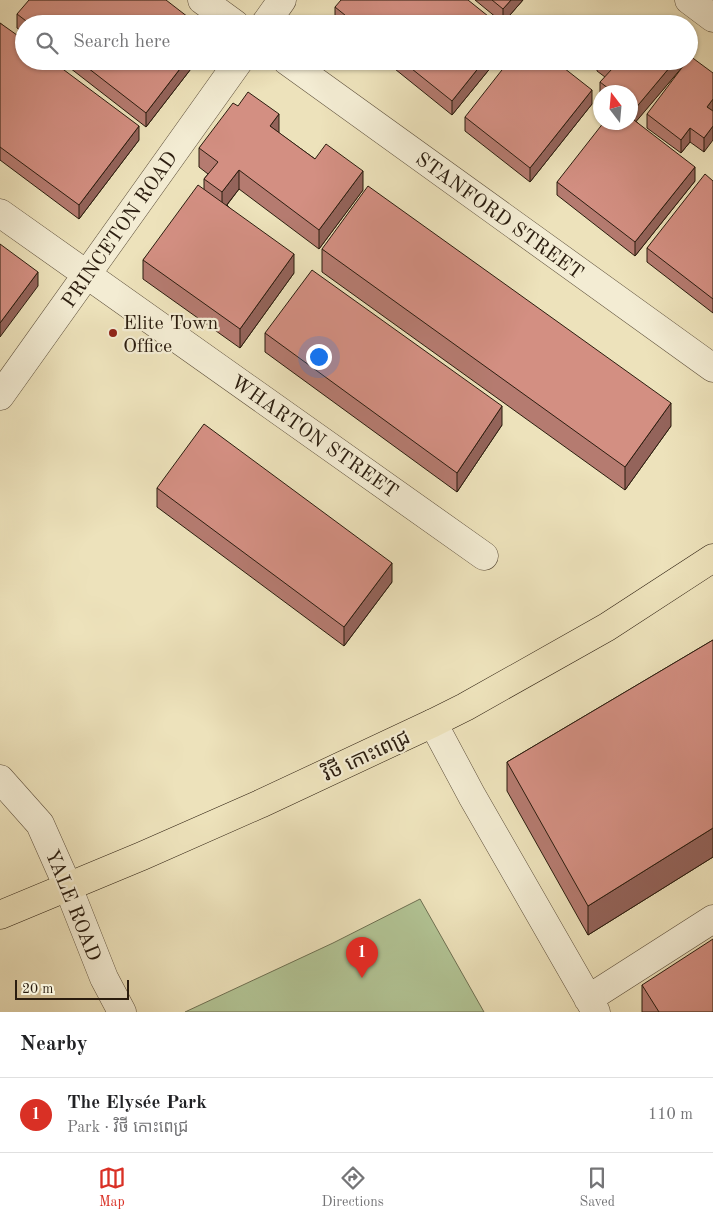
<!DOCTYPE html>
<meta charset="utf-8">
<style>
body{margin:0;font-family:"Old Standard TT","Noto Sans Khmer",serif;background:#f2f2f2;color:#202124}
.compass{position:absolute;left:593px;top:85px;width:45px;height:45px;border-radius:50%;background:#fff;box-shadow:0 1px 4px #0004;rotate:344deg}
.scale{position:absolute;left:15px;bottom:12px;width:114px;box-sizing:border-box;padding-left:5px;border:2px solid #2b1d0f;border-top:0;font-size:14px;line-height:18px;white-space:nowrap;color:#2b1d0f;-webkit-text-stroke:4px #f3ecd3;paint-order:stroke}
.you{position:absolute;left:318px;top:356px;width:18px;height:18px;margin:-12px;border:4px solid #fff;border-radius:50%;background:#1a73e8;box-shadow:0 0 0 8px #1a73e833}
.badge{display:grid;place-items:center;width:32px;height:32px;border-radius:50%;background:#d93025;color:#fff;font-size:16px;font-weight:700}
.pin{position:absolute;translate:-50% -41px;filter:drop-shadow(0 1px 2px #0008)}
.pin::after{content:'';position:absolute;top:26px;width:18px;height:15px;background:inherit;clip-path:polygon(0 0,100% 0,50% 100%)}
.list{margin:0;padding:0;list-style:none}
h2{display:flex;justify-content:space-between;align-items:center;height:65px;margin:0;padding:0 20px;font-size:21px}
h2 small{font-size:16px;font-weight:400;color:#757577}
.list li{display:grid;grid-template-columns:32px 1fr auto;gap:15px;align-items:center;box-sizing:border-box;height:75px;padding:0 20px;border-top:1px solid #e0e0e0}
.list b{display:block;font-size:19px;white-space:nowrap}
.list p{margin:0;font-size:16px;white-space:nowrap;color:#757577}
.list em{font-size:16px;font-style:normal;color:#757577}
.icon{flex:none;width:28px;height:28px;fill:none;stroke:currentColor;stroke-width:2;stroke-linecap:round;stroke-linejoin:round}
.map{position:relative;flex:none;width:713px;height:1012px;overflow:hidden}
.search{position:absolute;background:#fff;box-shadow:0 1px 4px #0004;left:15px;right:15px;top:15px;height:55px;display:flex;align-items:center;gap:12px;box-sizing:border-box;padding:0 18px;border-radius:28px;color:#757577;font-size:19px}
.sheet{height:140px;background:#fff}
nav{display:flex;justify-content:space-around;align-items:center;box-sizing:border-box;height:70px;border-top:1px solid #e0e0e0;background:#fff;font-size:14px;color:#757577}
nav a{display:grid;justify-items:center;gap:2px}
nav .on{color:#d93025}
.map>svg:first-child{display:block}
.park{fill:#b2c495;stroke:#6e7052}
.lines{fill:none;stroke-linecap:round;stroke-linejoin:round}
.minor-casing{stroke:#5c4e3a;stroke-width:29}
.major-casing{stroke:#2b1d0f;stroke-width:29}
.minor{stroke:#f3ecd3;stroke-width:28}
.major{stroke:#ede2bb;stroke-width:28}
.wall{fill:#b57b70;stroke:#2b1d0f}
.shaded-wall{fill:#94645b;stroke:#2b1d0f}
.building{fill:#d38f82;stroke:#2b1d0f}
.poi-dot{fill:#8f2418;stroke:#f3ecd3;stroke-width:2}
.labels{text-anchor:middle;stroke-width:4.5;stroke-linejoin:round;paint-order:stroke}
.street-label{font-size:20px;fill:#2b1d0f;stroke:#f3ecd3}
.poi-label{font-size:20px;fill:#2b1d0f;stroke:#f3ecd3;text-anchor:start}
</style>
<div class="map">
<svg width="713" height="1012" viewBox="0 0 713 1012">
<rect width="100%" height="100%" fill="#ede2bb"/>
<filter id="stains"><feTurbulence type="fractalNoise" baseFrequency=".004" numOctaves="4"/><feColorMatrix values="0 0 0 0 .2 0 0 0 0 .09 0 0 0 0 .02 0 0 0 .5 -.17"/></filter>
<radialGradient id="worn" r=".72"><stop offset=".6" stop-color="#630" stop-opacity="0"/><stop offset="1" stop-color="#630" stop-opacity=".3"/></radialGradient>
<path class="park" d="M420,899L484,1012H185L333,943Z"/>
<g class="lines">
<g class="minor-casing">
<path id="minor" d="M202,0L235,24
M689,0L713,18
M265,24L282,0
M287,61L713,368
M0,213L484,556
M0,396L239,61
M433,723L472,796L596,1012
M0,779L40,824L68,887L104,978L122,1012
M588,999L713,919"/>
</g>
<g class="major-casing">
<path id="major" d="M0,915L142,856L260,804L433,723L465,707L607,627L713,558"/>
</g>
<use href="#minor" class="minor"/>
<use href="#major" class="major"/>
</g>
<path class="wall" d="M475,0H523L503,23Z
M335,7L498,24H338L335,21Z
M17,14L197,24H24V33L17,28Z
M0,23L139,140L79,219L0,160Z
M61,61H197L146,127Z
M385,61H496L452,115Z
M597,61H684V65L636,121L695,181L635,256L557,195V182L630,122V92H600V96V82L605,77L597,71Z
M713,73L704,152L690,142L681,153L647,128V114Z
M592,104L530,182L465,131V117Z
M238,106L279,133L315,159L363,190L319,249L239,189L227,205L294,273L240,348L143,279V260L204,189V179L208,174L199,167V148Z
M713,181V313L647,262V248Z
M322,249L671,426L625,490L322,272Z
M265,333L502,425L457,492L265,352Z
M157,488L392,582L344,646L157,507Z
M713,640V857L588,935L507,791V762Z
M642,985L713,1012H642Z"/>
<path class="shaded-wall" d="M511,0H523L503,23V9Z
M186,61H197L146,127V113Z
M484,61H496L452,115V101Z
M675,61H684V65L634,124V110Z
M592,90V104L530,182V168Z
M713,99V112L707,107Z
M279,114V133L270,126Z
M139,126V140L79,219V205Z
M713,126V140L704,152V138Z
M690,128V142L681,153V140Z
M695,167V181L635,256V242Z
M239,170V189L222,211V192Z
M363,171V190L319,249V230Z
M294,254V273L240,348V329Z
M38,272V286L0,337V323Z
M671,403V426L625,490V467Z
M502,406V425L457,492V473Z
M392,563V582L344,646V627Z
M713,828V857L588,935V906Z"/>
<path class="building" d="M29,0H166L197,24H30L17,14Z
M341,0H468L498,24H356L335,7Z
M492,0H511L503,9Z
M647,21L651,24H645Z
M0,23L24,40V61H52L139,126L79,205L0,147Z
M690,56L713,73V99L707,107L713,111V126L704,138L690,128L681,140L647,114L687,61H689V58Z
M79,61H186L146,113Z
M402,61H484L452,101Z
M509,61H555L592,90L530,168L465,117Z
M602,61H675L634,110L630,107V92H613L600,82L612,69Z
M248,92L279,114L270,126L315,159L326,144L363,171L319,230L239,170L222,192L204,179L218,162L199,148L233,103L238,106Z
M630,117L695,167L635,242L557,182L604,122H630Z
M705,174L713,181V299L647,248Z
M198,185L294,254L240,329L143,260Z
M368,186L671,403L625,467L322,249Z
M0,244L38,272L0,323Z
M312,270L502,406L457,473L265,333Z
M204,424L392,563L344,627L157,488Z
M713,640V828L588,906L507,762Z
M713,939V1012H659L642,985Z"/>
<circle class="poi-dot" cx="113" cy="333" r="5"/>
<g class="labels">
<g class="street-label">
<text transform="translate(500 215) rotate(36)" y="7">STANFORD STREET</text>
<text transform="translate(119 229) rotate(-55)" y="7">PRINCETON ROAD</text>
<text transform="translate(315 436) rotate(35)" y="7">WHARTON STREET</text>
<text transform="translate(366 755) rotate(-25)" y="7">វិថី កោះពេជ្រ</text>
<text transform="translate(74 905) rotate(68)" y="7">YALE ROAD</text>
</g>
<g class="poi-label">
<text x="123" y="329">Elite Town<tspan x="123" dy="23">Office</tspan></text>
</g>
</g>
<rect width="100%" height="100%" filter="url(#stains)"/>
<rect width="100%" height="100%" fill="url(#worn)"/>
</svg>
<svg class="compass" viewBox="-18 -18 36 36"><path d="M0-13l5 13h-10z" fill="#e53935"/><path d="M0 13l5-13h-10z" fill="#757577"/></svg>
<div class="scale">20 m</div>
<div class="you"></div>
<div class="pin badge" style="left:362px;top:978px">1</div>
<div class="search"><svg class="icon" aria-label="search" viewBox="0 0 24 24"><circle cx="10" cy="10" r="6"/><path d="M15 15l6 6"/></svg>Search here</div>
</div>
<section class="sheet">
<h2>Nearby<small></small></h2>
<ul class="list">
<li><span class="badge">1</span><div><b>The Elysée Park</b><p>Park · វិថី កោះពេជ្រ</p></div><em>110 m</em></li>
</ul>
</section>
<nav>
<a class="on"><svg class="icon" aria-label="map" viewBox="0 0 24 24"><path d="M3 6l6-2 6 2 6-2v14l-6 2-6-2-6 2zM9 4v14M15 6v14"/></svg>Map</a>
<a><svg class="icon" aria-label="directions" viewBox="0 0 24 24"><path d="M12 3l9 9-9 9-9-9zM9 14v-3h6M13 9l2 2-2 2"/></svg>Directions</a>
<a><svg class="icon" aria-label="saved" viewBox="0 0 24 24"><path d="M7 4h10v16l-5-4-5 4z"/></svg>Saved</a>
</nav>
